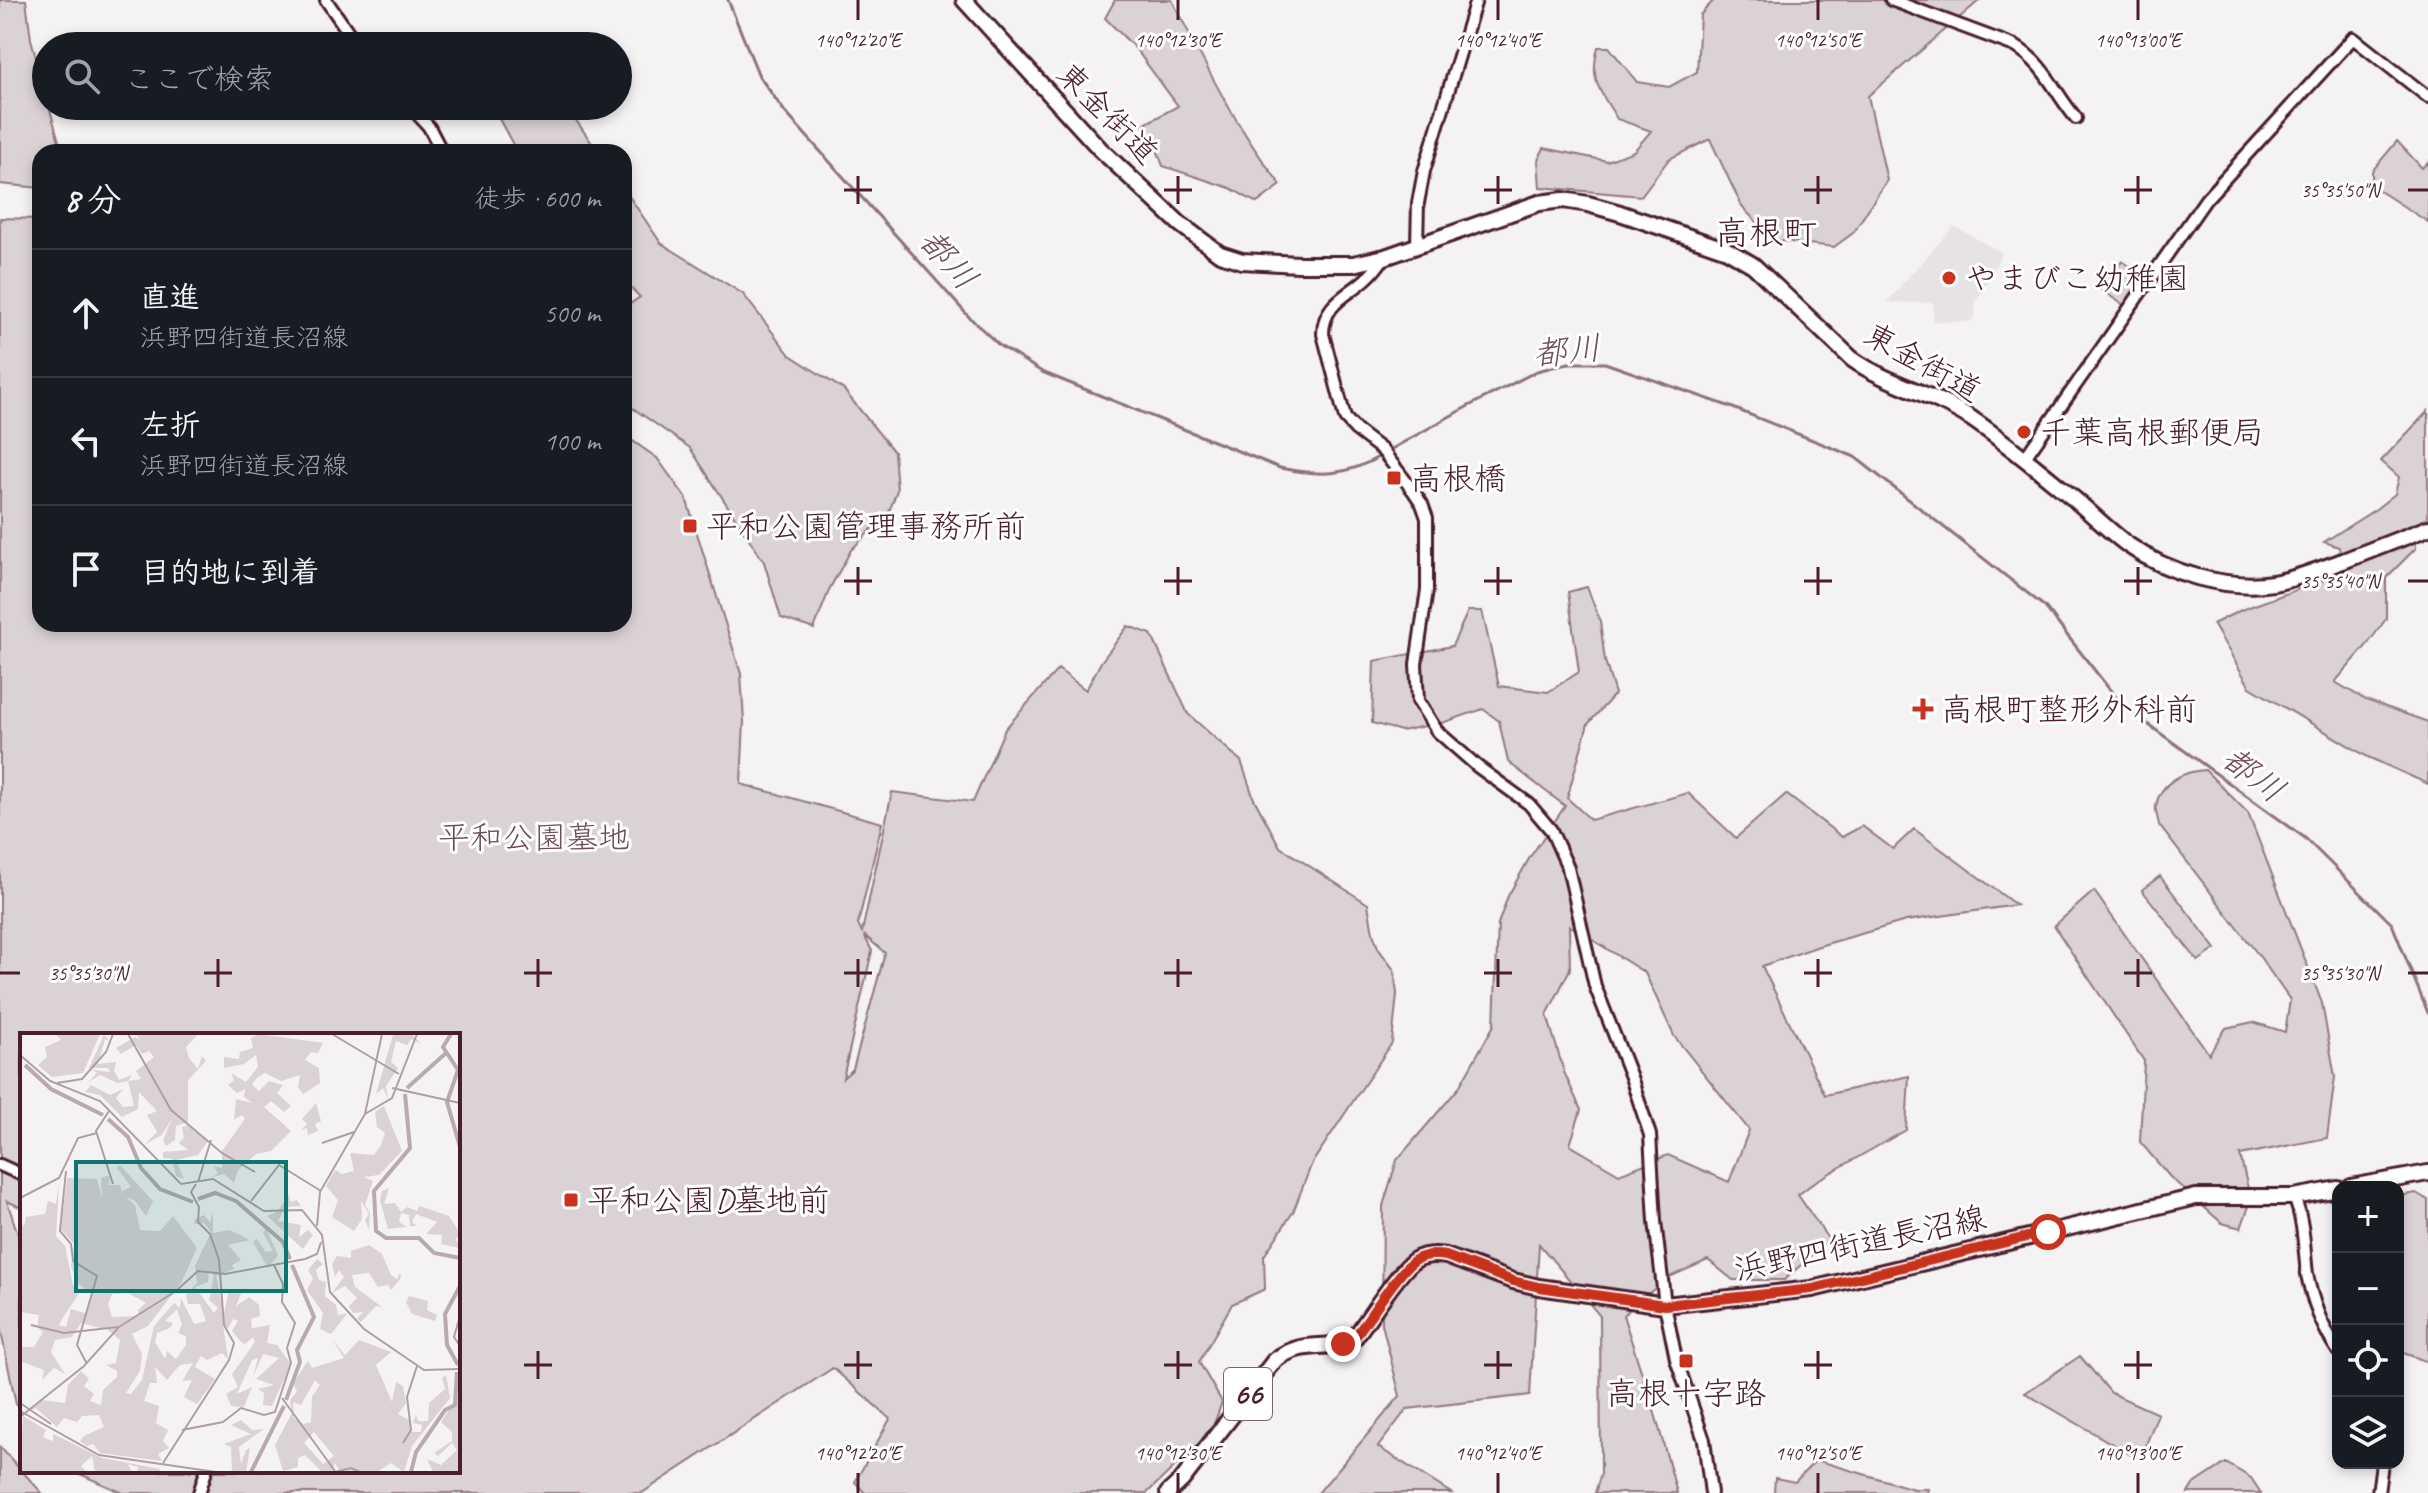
<!DOCTYPE html>
<html lang="ja">
<meta charset="utf-8">
<style>
body{margin:0;font-family:Caveat,"Klee One",sans-serif;background:#242831;color:#f1f3f6}
.controls{position:absolute;right:24px;bottom:24px;display:grid;overflow:hidden;border-radius:16px;box-shadow:0 4px 12px #0003}
.controls button{width:72px;height:72px;display:grid;place-items:center;padding:0;border:0;border-bottom:2px solid #363941;background:#171b24;color:#f1f3f6;font:40px sans-serif}
.stop{position:absolute;width:24px;height:24px;margin:-18px;border:6px solid #c8321e;border-radius:50%;background:#fff}
.stop.end{background:#c8321e;border-color:#fff;box-shadow:0 2px 8px #0008}
.list{margin:0;padding:0;list-style:none}
h2{display:flex;justify-content:space-between;align-items:center;height:104px;margin:0;padding:0 32px;font-size:34px}
h2 small{font-size:26px;font-weight:400;color:#9ea1a6}
.list li{display:grid;grid-template-columns:52px 1fr auto;gap:24px;align-items:center;box-sizing:border-box;height:128px;padding:0 32px;border-top:2px solid #363941}
.list b{display:block;font-size:30px;white-space:nowrap}
.list p{margin:0;font-size:26px;white-space:nowrap;color:#9ea1a6}
.list em{font-size:26px;font-style:normal;color:#9ea1a6}
.icon{flex:none;width:44px;height:44px;fill:none;stroke:currentColor;stroke-width:2;stroke-linecap:round;stroke-linejoin:round}
.map{position:relative;flex:none;width:2428px;height:1493px;overflow:hidden}
.search{position:absolute;background:#171b24;box-shadow:0 4px 12px #0003;left:32px;top:32px;width:600px;height:88px;display:flex;align-items:center;gap:20px;box-sizing:border-box;padding:0 28px;border-radius:44px;color:#9ea1a6;font-size:30px}
.panel{position:absolute;background:#171b24;box-shadow:0 4px 12px #0003;left:32px;top:144px;width:600px;height:488px;border-radius:24px}
.map>svg:first-child{display:block}
.built{fill:#e7e2e3}
.green{fill:#dbd2d5;stroke:#927880;stroke-width:2;fill-rule:evenodd}
.lines{fill:none;stroke-linecap:round;stroke-linejoin:round}
.stream{stroke:#8d727a;stroke-width:3}
.tertiary-casing{stroke:#4a1f2b;stroke-width:16}
.primary-casing{stroke:#4a1f2b;stroke-width:20}
.trunk-casing{stroke:#4a1f2b;stroke-width:20}
.tertiary{stroke:#fff;stroke-width:10}
.primary{stroke:#fff;stroke-width:14}
.trunk{stroke:#fff;stroke-width:14}
.route{stroke:#c8321e;stroke-width:10}
.ticks{fill:none;stroke:#4a1f2b;stroke-width:3}
.poi-dot{fill:#c8321e;stroke:#fff;stroke-width:3}
.labels{text-anchor:middle;stroke-width:6;stroke-linejoin:round;paint-order:stroke}
.shield{fill:#fff;stroke:#80626b;stroke-width:2}
.shield-label{font-size:30px;font-weight:bold;fill:#4a1f2b}
.street-label{font-size:32px;fill:#4a1f2b;stroke:#fff}
.poi-label{font-size:32px;fill:#4a1f2b;stroke:#fff;text-anchor:start}
.park-label{font-size:32px;fill:#6e4c56;stroke:#fff}
.neighbourhood-label{font-size:34px;fill:#4a1f2b;stroke:#fff}
.water-label{font-size:34px;font-style:italic;fill:#714f59;stroke:#fff}
.inset-river{fill:none;stroke:#baa9ae;stroke-width:4}
.inset-road{fill:none;stroke:#b09ea2;stroke-width:2}
.view{fill:#0f766e;fill-opacity:0.15;stroke:#0f766e;stroke-width:4}
.inset-edge{fill:none;stroke:#4a1f2b;stroke-width:4}
.ticks-label{font-size:20px;text-anchor:middle;fill:#4a1f2b;stroke:#fff;stroke-width:6;stroke-linejoin:round;paint-order:stroke}
</style>
<div class="map">
<svg width="2428" height="1493" viewBox="0 0 2428 1493">
<rect width="100%" height="100%" fill="#f4f2f2"/>
<filter id="ink" filterUnits="userSpaceOnUse"><feTurbulence type="fractalNoise" baseFrequency=".0125" numOctaves="2"/><feDisplacementMap in="SourceGraphic" scale="16" xChannelSelector="R" yChannelSelector="G"/><feConvolveMatrix kernelMatrix="1 2 1 2 8 2 1 2 1" color-interpolation-filters="sRGB"/></filter>
<g filter="url(#ink)">
<path class="built" d="M1954,226L2002,253L1975,304V316L1970,322L1933,321V303L1887,302Z"/>
<path class="green" d="M0,0H26L31,39L46,94V106H49L62,152H40V188L0,184Z
M1115,0H1172C1205,64 1236,128 1281,185L1257,203L1230,188L1163,166L1156,147L1143,125L1178,106L1135,48L1105,18Z
M1714,0H1980L1868,96L1887,180L1853,233L1834,247L1774,240L1742,207L1710,139L1669,159L1641,196L1540,187L1538,160L1544,148L1607,161L1634,151L1651,131L1617,119C1600,90 1589,82 1598,47H1609L1637,82L1669,87L1697,72L1700,15Z
M492,106H566L598,152H517Z
M2397,141L2422,168L2428,162V222L2372,186V171Z
M624,189L661,243L743,294L790,355L844,390L894,452L897,490L889,512L851,550L830,588L814,629L781,618L764,562L690,448L624,402V308L640,297L624,281Z
M0,218L40,219V624H624V435L657,458L686,498L741,674L744,721L741,784L882,823L858,924L862,932L892,792L973,802L1005,729L1058,669L1086,690L1101,662L1128,626L1151,634L1188,714L1241,761L1254,799L1280,847L1368,904L1373,933L1378,948L1394,970L1397,994L1392,1043L1312,1163L1293,1212L1264,1256L1265,1289L1232,1304L1199,1362L1222,1402L1211,1432L1147,1493H865L855,1482L890,1419L833,1368L642,1493H123L73,1471H458V1035H22V1208L7,1201L22,1247V1413L16,1404L0,1327ZM864,935L885,953L853,1069L843,1078L872,951Z
M2122,261L2149,279L2128,308L2101,290Z
M2428,411V520L2415,524L2416,548L2386,578V619L2367,645L2335,682L2366,700L2428,722V784L2368,757L2250,687L2213,624L2241,610L2343,573L2339,547L2324,542L2376,509L2395,494L2399,477L2381,461Z
M1587,587L1600,621L1605,661L1615,694L1588,724L1567,798L1591,820L1688,793L1736,838L1786,794L1842,837L1862,826L1893,849L1914,829L2016,905L1906,921L1819,946L1762,966L1825,1095L1909,1076L1906,1130L1816,1181L1798,1195L1829,1240L1784,1280H1733L1708,1260L1667,1278L1623,1315L1656,1417L1677,1493H1595L1601,1473L1600,1316L1539,1244L1530,1395L1407,1409L1378,1447L1451,1493H1318L1400,1396L1382,1324L1383,1206L1397,1160L1458,1089L1494,1025L1498,924L1508,896L1530,857L1565,806L1508,762L1499,721L1483,709L1445,722L1401,731L1372,723L1374,661L1452,646L1468,611H1482L1499,686L1548,692L1579,672L1568,592ZM1569,925L1645,973L1674,1036L1749,1130L1729,1182L1668,1155L1619,1174L1570,1145L1581,1110L1564,1072L1547,1015L1570,969Z
M2205,770L2248,813L2322,1003L2335,1077L2327,1138L2240,1155L2251,1201L2241,1228L2222,1223L2170,1177L2140,1142L2144,1061L2054,926L2094,891L2209,1054L2226,1028L2253,1022L2285,1032L2290,1000L2260,957L2159,825C2158,819 2155,811 2156,806C2160,782 2184,771 2205,770Z
M2160,876L2216,949L2198,961L2142,890Z
M2416,1193L2428,1200V1362L2398,1351V1196Z
M2080,1356L2111,1393L2158,1414L2140,1460L2025,1393Z
M0,1447L42,1493H0Z
M1816,1460L1914,1489H1928L1927,1493H1774L1775,1478L1795,1482Z
M2226,1463L2251,1478L2261,1493H2188L2193,1485Z"/>
<g class="lines">
<path class="stream" d="M728,0L759,76L785,112L970,318L1000,346L1042,372L1280,468C1319,476 1346,477 1382,455
M1388,451L1463,409L1537,371L1569,363H1605L1728,406L1855,457L2045,607L2114,695L2131,712L2305,838L2392,924L2428,1013"/>
<g class="tertiary-casing">
<path id="tertiary" d="M326,0L358,46
M1891,0L2015,46C2045,64 2054,92 2076,118
M410,106L429,127L442,152
M1417,245L1418,203L1424,171L1476,0
M1385,257C1379,264 1375,271 1368,277C1348,296 1323,303 1323,334L1345,418L1356,430L1382,450L1414,492L1422,504L1427,518V590L1416,664L1418,701L1437,731L1478,767L1529,804L1551,830L1568,868L1595,986L1631,1077L1650,1135L1655,1221L1665,1305L1676,1359L1704,1440L1711,1493
M2024,459L2206,199L2353,38L2428,97
M0,1165L22,1175
M2294,1197C2304,1221 2304,1248 2307,1274C2312,1302 2322,1327 2338,1351
M199,1493L206,1471
M2378,1493L2382,1463"/>
</g>
<g class="primary-casing">
<path id="primary" d="M2351,1187L2428,1173
M1168,1493L1182,1480L1275,1360C1306,1337 1325,1354 1355,1337C1368,1320 1400,1269 1415,1260C1425,1254 1435,1254 1446,1256L1513,1281L1539,1287L1665,1305L1812,1289L2196,1197H2294L2338,1189"/>
</g>
<g class="trunk-casing">
<path id="trunk" d="M964,0L1100,149L1180,224L1220,254L1242,261L1299,264H1353L1385,257L1539,203L1563,200L1588,204L1620,213L1727,250L1753,265L1852,359C1889,385 1935,394 1972,419C2007,443 2040,471 2073,498C2091,513 2109,531 2128,545C2168,573 2225,590 2273,583C2297,579 2320,569 2343,561C2371,550 2400,539 2428,528"/>
</g>
<use href="#tertiary" class="tertiary"/>
<use href="#primary" class="primary"/>
<use href="#trunk" class="trunk"/>
</g>
</g>
<g class="lines" filter="url(#ink)">
<path class="route" d="M1343,1344L1355,1337C1368,1320 1400,1269 1415,1260C1425,1254 1435,1254 1446,1256L1513,1281L1539,1287L1665,1305L1812,1289L2048,1232"/>
</g>
<path class="ticks" d="M858,0V20M1178,0V20M1498,0V20M1818,0V20M2138,0V20M858,176V204M1178,176V204M1498,176V204M1818,176V204M2138,176V204M844,190H872M1164,190H1192M1484,190H1512M1804,190H1832M2124,190H2152M2408,190H2428M858,567V595M1178,567V595M1498,567V595M1818,567V595M2138,567V595M844,581H872M1164,581H1192M1484,581H1512M1804,581H1832M2124,581H2152M2408,581H2428M218,959V987M538,959V987M858,959V987M1178,959V987M1498,959V987M1818,959V987M2138,959V987M0,973H20M204,973H232M524,973H552M844,973H872M1164,973H1192M1484,973H1512M1804,973H1832M2124,973H2152M2408,973H2428M538,1351V1379M858,1351V1379M1178,1351V1379M1498,1351V1379M1818,1351V1379M2138,1351V1379M524,1365H552M844,1365H872M1164,1365H1192M1484,1365H1512M1804,1365H1832M2124,1365H2152M858,1473V1493M1178,1473V1493M1498,1473V1493M1818,1473V1493M2138,1473V1493"/>
<g class="poi-dot">
<circle cx="1949" cy="278" r="8"/>
<circle cx="2024" cy="432" r="8"/>
<rect x="1386" y="470" width="16" height="16" rx="4"/>
<rect x="682" y="518" width="16" height="16" rx="4"/>
<path d="M1919 697h8v8h8v8h-8v8h-8v-8h-8v-8h8z"/>
<rect x="563" y="1192" width="16" height="16" rx="4"/>
<rect x="1678" y="1353" width="16" height="16" rx="4"/>
</g>
<g class="labels">
<rect class="shield" x="1224" y="1368" width="48" height="52" rx="6"/>
<g class="shield-label">
<text x="1248" y="1404">66</text>
</g>
<g class="street-label">
<text transform="translate(1108 113) rotate(45)" y="11">東金街道</text>
<text transform="translate(1923 362) rotate(29)" y="11">東金街道</text>
<text transform="translate(1860 1243) rotate(-12)" y="11">浜野四街道長沼線</text>
</g>
<g class="poi-label">
<text x="1965" y="289">やまびこ幼稚園</text>
<text x="2040" y="443">千葉高根郵便局</text>
<text x="1410" y="489">高根橋</text>
<text x="706" y="537">平和公園管理事務所前</text>
<text x="1941" y="720">高根町整形外科前</text>
<text x="587" y="1211">平和公園D墓地前</text>
<text x="1686" y="1404" text-anchor="middle">高根十字路</text>
</g>
<g class="park-label">
<text x="534" y="848">平和公園墓地</text>
</g>
<g class="neighbourhood-label">
<text x="1766" y="244">高根町</text>
</g>
<g class="water-label">
<text transform="translate(949 259) rotate(48)" y="12">都川</text>
<text transform="translate(1567 350) rotate(-6)" y="12">都川</text>
<text transform="translate(2254 774) rotate(37)" y="12">都川</text>
</g>
</g>
<g transform="translate(20 1033)">
<rect width="440" height="440" fill="#f4f2f2"/>
<path d="M35,1H80L63,40L32,44L18,32L27,24L25,14L41,7ZM116,1H178L166,14L169,25L178,36L182,23L186,28L168,47V89L156,93L155,107L146,113L143,108L151,87L142,102L125,111L137,99L127,82L137,78L119,59L118,76L102,84L80,62L65,59L71,52L90,62L103,56L96,65L103,74L114,73L108,48L97,50L80,42L67,50L77,40L72,37L90,39L88,35H69L84,2L90,8L85,6L78,31L96,29L94,37L99,47L112,42L108,48L121,46L116,38L134,24L129,18L122,21L116,12L101,21L96,15L115,4L120,7ZM239,1L303,10L298,20L291,19L285,27L299,35L300,50L283,61L278,54L280,42L261,48L245,40L238,44L232,51L239,58L249,48L263,52L257,60L271,73L264,79L251,68L244,74L271,98L251,118L236,121L218,137L214,150L204,141L189,145L198,141L194,133L202,135V118L225,86L222,82L214,87L216,66L232,70L224,64L225,56L217,60L208,52L214,47L211,40L226,49L238,34L236,22L224,31L204,35V24L219,26L220,19L233,15L231,5ZM392,1L401,11L391,6L387,12L376,8L371,29L378,35L366,53L368,66L363,55L356,61L373,2ZM296,70L301,88L295,91L298,98L288,102L287,95L281,97L287,91L282,86ZM364,73L382,118L359,142L344,144L353,148L345,172L350,180L349,197L345,187L349,181L341,168L342,186L334,198L312,184L318,167L306,153L315,137L322,141L334,138L330,120L354,122L361,112L365,100L357,94L355,79ZM169,92L188,108L178,122L156,127L164,146L156,143L152,126L143,125V119L168,117L159,110L164,105L162,94ZM100,132L133,168L126,183L115,168L105,163L115,172L120,197L140,198L153,183L177,215L161,250L128,293L112,301L122,321L120,338L106,360L111,361L122,347L134,293L154,270L160,275L161,265L174,291L186,288L180,271H168L166,262L177,250L175,233L191,199L184,190L174,191L175,186L184,182L190,189L193,179V200L210,197L230,207L208,212L221,227L212,232L214,236L196,243L204,280L209,257L222,258L216,273L229,264L239,272L240,283L231,286L232,295L250,292L247,310L257,312L271,331L252,373L243,372L244,360L238,356L254,352L236,346L259,325L243,321L233,344L238,325L232,327L217,361L232,354L224,374L211,373L206,361L218,354L212,341L235,309L233,304L225,311L220,308L212,298L218,288L213,286L208,295L203,292L208,326L202,320L187,327L181,323L175,334L195,346L177,371L164,364L172,347L162,348L173,330L160,332L147,347L135,334L137,350H130L124,368L139,373L136,390L148,397L143,408L149,415L138,421L142,428L80,420L73,411L67,413L60,408L64,403L84,394L79,382L62,383L57,389L44,385L37,394L16,375L5,380L22,367L45,370L48,352L61,338L69,346L64,353L74,361L70,368L81,372L83,357L97,344V338L86,332L96,330L100,307L88,297L61,290L52,304L35,307L31,319L45,341L34,335L22,347L24,337L0,328V314H14L23,299L17,294L19,282L0,279V186L4,194L6,184L25,181L28,168L36,171L39,150L36,203L45,213L53,252L60,259L42,286L39,292L46,294L51,276L65,280L73,261L57,250L51,233L54,211L41,196L47,145L77,146L82,164L81,145L90,142L89,152H100L103,163L102,158L111,154L97,135ZM189,238L194,243L189,267L198,275L194,280L175,254L188,249ZM108,260L126,270L118,277L120,283L92,284L88,271L92,261ZM157,276L162,292L158,300L166,303V312L156,326L147,318L145,326L135,309L137,300L150,295L153,290L145,288ZM369,155L364,171L375,170L381,179L387,174L397,178L399,173L429,183L440,200L436,206L440,215L421,211L422,202L406,201L417,189L396,181L392,189L397,193H390L389,182L381,180L379,189L387,194L368,196L360,167L362,158ZM269,161L270,169L277,167L281,173L265,174L258,188L281,192L279,204L288,197L293,202L283,216L247,183L258,178ZM246,195L258,222L248,235L233,209L237,206L246,219L253,218L243,200ZM349,212L362,221L371,242L377,246L380,240L381,245L371,257L368,252L358,254L349,240L332,242L335,254L362,274L356,273L341,289L337,286L343,279L333,280L329,273L337,265L325,253L312,260L324,244L319,237L315,244L312,231L317,223L331,225V218ZM297,226L303,231L296,237L299,247L306,249L305,263L316,272L318,282L323,281H327L311,301L300,296L303,280L287,257L293,246L288,237ZM389,263L408,268L407,277L417,282L415,288L392,281L386,269ZM312,306L325,322L339,307L371,319L356,332L372,369L376,349L383,353L386,370L378,381L391,388V399H401L402,392L393,390L396,382L398,388H408L409,370L425,356L422,345L426,342L430,365L392,413L384,439L371,430L357,439H320L315,430L312,439H302L285,422L278,425V434L263,438L255,412L272,380L270,367L277,359L273,350L288,328L292,335L324,325ZM295,347L300,352L292,364L291,389L283,391L274,385L273,369L281,372ZM294,399L314,423L303,431L284,410ZM440,360V439H413L407,426L421,432L437,417L432,410L418,423L414,420L432,408V399L421,389ZM3,383L26,397L23,404L27,406L33,408V401L82,425L140,436L139,439H117L118,434L108,431L112,439H75L72,423L61,433L67,439H0ZM221,387L232,397L244,396L219,414L221,431L226,417L230,415L226,439H212L211,414L204,411L231,401L211,392Z" fill="#dbd2d5" fill-rule="evenodd"/>
<path class="inset-river" d="M431,1L423,14L438,37L427,69L440,114M5,32L31,56L83,82M387,55L426,20M385,61L390,115L354,158L356,198L366,205H399L414,220L440,225M88,86L108,104L121,135L140,156L173,169M178,166L195,160L216,168L263,209L270,226M438,332L427,312L425,281L440,253M266,367L280,329L277,317L294,284L272,232M231,439L264,373M391,439L396,419L425,377L435,372L437,339"/>
<path class="inset-road" d="M108,1L151,77L202,120L235,139M312,1L379,41M0,22L30,48L80,68L161,151L193,146L244,178L282,177L302,202L310,259L344,296L404,337L440,336M37,50L62,46L86,19L93,1M372,55L440,70M89,78L76,98L93,151M345,81L372,65L397,1M302,110L334,99M46,138L40,198L51,211L53,228L77,243L57,312L67,331M178,149L191,107M0,165L39,145L58,105L77,100M231,168L259,132L301,158M297,193L300,159L345,81L362,1M440,283L434,304L440,313M11,292L44,300L98,294M262,365L315,438M0,370L31,391M0,378L79,422L196,439M0,384L64,333L99,294L156,258L178,238L205,241L285,226L297,221L301,209M162,397L203,389L221,375L244,382L255,379L271,330L267,315L275,290L262,269L263,251L254,232M383,410L391,397L387,364L397,333M143,430L209,327L214,310L204,292L199,227L190,201L178,189L179,174L171,159L176,151M315,439L331,435L340,439"/>
<path class="view" d="M56,129H266V258H56Z"/>
<rect width="440" height="440" class="inset-edge"/>
</g>
<g class="ticks-label">
<text x="858" y="47">140°12'20"E</text>
<text x="1178" y="47">140°12'30"E</text>
<text x="1498" y="47">140°12'40"E</text>
<text x="1818" y="47">140°12'50"E</text>
<text x="2138" y="47">140°13'00"E</text>
<text x="2340" y="197">35°35'50"N</text>
<text x="2340" y="588">35°35'40"N</text>
<text x="88" y="980">35°35'30"N</text>
<text x="2340" y="980">35°35'30"N</text>
<text x="858" y="1460">140°12'20"E</text>
<text x="1178" y="1460">140°12'30"E</text>
<text x="1498" y="1460">140°12'40"E</text>
<text x="1818" y="1460">140°12'50"E</text>
<text x="2138" y="1460">140°13'00"E</text>
</g>
</svg>
<div class="controls">
<button>+</button>
<button>−</button>
<button><svg class="icon" aria-label="locate" viewBox="0 0 24 24"><circle cx="12" cy="12" r="6"/><path d="M12 2v4M12 18v4M2 12h4M18 12h4"/></svg></button>
<button><svg class="icon" aria-label="layers" viewBox="0 0 24 24"><path d="M12 4l9 5-9 5-9-5zM3 14l9 5 9-5"/></svg></button>
</div>
<div class="stop" style="left:2048px;top:1232px"></div>
<div class="stop end" style="left:1343px;top:1344px"></div>
<div class="search"><svg class="icon" aria-label="search" viewBox="0 0 24 24"><circle cx="10" cy="10" r="6"/><path d="M15 15l6 6"/></svg>ここで検索</div>
<section class="panel">
<h2>8 分<small>徒歩 · 600 m</small></h2>
<ul class="list">
<li><svg class="icon" aria-label="ahead" viewBox="0 0 24 24"><path d="M12 20V5M6 11l6-6 6 6"/></svg><div><b>直進</b><p>浜野四街道長沼線</p></div><em>500 m</em></li>
<li><svg class="icon" aria-label="left" viewBox="0 0 24 24"><path d="M17 20v-9H6M10 6l-5 5 5 5"/></svg><div><b>左折</b><p>浜野四街道長沼線</p></div><em>100 m</em></li>
<li><svg class="icon" aria-label="arrive" viewBox="0 0 24 24"><path d="M6 21V4h12l-3 4 3 4H6"/></svg><div><b>目的地に到着</b></div></li>
</ul>
</section>
</div>
